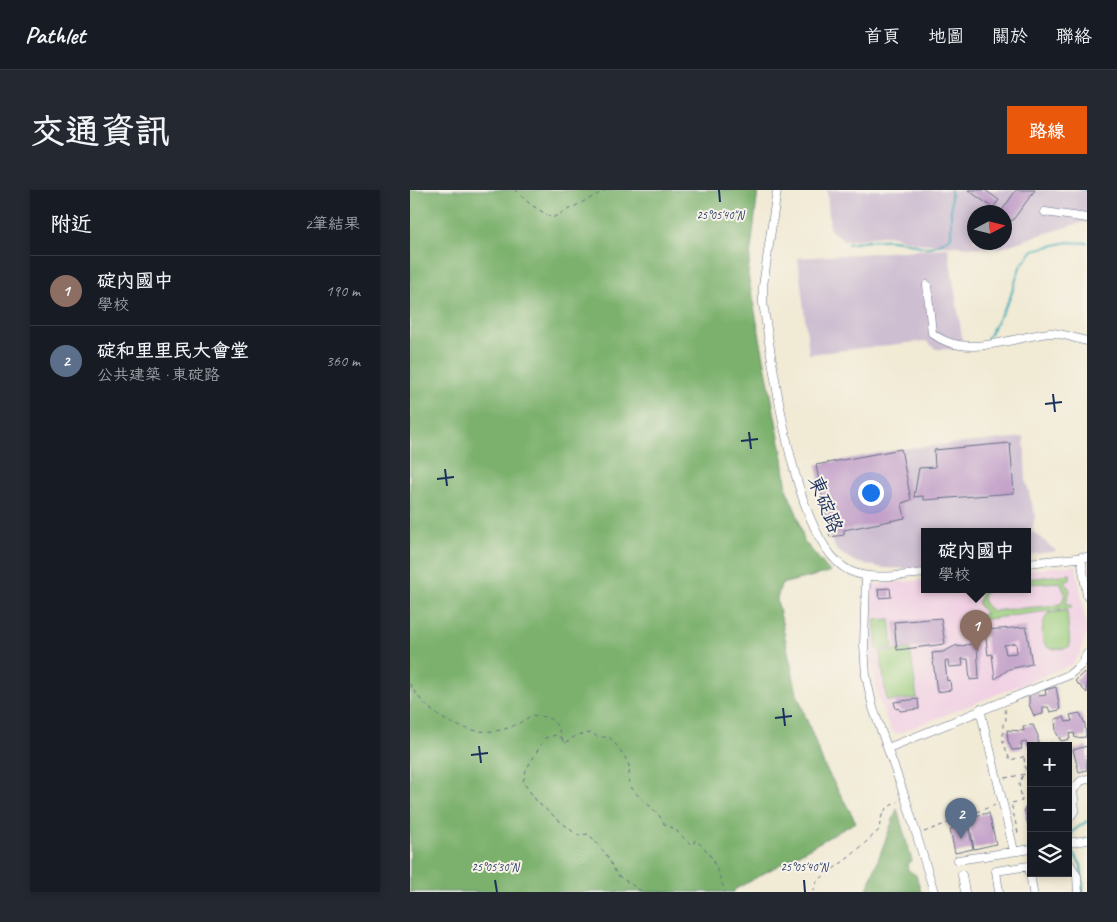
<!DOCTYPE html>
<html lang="zh-TW">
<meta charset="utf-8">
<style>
body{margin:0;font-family:Caveat,"LXGW WenKai TC",sans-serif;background:#242831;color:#f1f3f6}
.controls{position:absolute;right:15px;bottom:15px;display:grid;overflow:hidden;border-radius:0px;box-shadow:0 2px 8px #0003}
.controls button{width:45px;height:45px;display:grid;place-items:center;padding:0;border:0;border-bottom:1px solid #363941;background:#171b24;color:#f1f3f6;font:25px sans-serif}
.compass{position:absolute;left:557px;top:15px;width:45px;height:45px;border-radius:50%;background:#171b24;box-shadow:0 2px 8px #0003;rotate:83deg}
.you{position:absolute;left:460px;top:302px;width:18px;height:18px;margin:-12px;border:4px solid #fff;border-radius:50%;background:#1a73e8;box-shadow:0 0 0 8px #1a73e833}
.badge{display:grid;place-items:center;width:32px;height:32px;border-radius:50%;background:#ea580c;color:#fff;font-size:16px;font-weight:700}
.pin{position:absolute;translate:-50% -41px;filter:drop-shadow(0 1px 2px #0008)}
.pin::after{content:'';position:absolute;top:26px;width:18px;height:15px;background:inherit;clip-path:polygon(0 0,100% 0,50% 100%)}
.popup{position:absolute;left:511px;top:338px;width:110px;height:65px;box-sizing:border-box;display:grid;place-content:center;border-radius:0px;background:#171b24;filter:drop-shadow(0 1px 4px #0005);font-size:16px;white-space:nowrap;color:#9ea1a6}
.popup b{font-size:19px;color:#f1f3f6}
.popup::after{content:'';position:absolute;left:50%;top:100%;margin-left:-10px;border:10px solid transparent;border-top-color:#171b24}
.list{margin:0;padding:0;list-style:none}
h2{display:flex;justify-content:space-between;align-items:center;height:65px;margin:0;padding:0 20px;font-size:21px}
h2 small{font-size:16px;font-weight:400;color:#9ea1a6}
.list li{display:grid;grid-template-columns:32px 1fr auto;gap:15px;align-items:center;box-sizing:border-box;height:70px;padding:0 20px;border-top:1px solid #363941}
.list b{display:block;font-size:19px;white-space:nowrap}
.list p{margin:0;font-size:16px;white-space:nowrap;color:#9ea1a6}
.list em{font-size:16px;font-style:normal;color:#9ea1a6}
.icon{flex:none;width:28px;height:28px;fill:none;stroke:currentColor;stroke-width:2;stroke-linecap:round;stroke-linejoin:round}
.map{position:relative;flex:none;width:677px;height:702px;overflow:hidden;border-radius:0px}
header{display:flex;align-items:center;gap:30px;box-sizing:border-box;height:70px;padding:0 25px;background:#171b24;border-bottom:1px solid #363941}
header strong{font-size:24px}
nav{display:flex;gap:28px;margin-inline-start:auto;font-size:18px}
.intro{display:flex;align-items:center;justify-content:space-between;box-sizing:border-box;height:120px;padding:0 30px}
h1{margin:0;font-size:35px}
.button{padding:12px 22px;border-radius:0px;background:#ea580c;color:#fff;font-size:18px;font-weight:700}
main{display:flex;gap:30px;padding:0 30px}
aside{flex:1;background:#171b24;border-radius:0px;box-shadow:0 2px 8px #0003}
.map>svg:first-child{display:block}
.built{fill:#f1d0e4}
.industrial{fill:#cebed1;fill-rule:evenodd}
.green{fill:#9bce7e;stroke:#5b7e6e}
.forest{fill:#7cb16d;stroke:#4c7066}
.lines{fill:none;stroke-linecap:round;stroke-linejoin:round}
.stream{stroke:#3dacba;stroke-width:2}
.building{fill:#c2a0c9;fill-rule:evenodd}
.minor-casing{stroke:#667088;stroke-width:9}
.path{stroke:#667088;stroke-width:1;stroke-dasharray:4 4;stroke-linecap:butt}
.minor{stroke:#fff;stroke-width:8}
.ticks{fill:none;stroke:#1b2f5e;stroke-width:2}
.labels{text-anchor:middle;stroke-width:4;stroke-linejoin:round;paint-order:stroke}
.street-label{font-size:20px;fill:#1b2f5e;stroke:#f7f3e8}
.ticks-label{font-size:12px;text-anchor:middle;fill:#1b2f5e;stroke:#f7f3e8;stroke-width:4;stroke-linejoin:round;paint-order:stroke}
</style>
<header>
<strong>Pathlet</strong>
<nav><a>首頁</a><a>地圖</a><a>關於</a><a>聯絡</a></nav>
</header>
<div class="intro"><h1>交通資訊</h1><a class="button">路線</a></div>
<main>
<aside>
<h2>附近<small>2筆結果</small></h2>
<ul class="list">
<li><span class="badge" style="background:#8d6e63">1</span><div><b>碇內國中</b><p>學校</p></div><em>190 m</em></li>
<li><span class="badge" style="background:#5c6f8a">2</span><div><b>碇和里里民大會堂</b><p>公共建築 · 東碇路</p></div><em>360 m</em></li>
</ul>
</aside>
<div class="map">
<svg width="677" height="702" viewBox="0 0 677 702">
<rect width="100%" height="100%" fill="#f7f3e8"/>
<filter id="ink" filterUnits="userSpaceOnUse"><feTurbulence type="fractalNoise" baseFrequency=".02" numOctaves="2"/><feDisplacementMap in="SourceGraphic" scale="10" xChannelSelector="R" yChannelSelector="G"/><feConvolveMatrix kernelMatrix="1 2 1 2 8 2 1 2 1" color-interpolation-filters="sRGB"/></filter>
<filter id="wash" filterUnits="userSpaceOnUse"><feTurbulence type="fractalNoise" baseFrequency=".0096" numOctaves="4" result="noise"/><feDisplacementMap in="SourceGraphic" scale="20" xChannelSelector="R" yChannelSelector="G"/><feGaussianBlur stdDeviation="1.12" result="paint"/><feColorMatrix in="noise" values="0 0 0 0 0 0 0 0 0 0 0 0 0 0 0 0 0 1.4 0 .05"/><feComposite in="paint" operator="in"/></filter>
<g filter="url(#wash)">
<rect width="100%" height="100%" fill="#f1ead5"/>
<path class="built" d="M666,375L677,440L670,463L663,474L490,543H484L481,540L467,505L460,459L462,395L515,390V400H617V380Z"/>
<path class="industrial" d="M417,0H677V33L674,32L623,47L588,59L505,53L480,45L435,51L420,40ZM564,22H594V52H564Z
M538,58L554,160L526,159L516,151L399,164L388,68Z
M614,247L616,291L625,326L622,341L646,361L617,365V342H515V378L510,379L473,378L446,372L427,361L420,347L434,345V340L495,328L492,313L501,310L491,259Z"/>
<path class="green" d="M660,384V390L654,391L660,400L656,414H661V418L570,430V425L576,424L568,414L572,400H578L575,402C571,411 575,417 583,421L647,415L652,413L655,403L650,392L617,394V389Z
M657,421L660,457C654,458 646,460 640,458C628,454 632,431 638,423Z
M480,429L483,458L467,460L464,430Z
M500,459L507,508L477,511L470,462Z"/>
<path class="forest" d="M0,0H348L338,85L373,268L377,301L387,324L394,351L420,382L371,394L367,409L387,504L414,575L446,632L324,700V702H0Z
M487,619L502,671L497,674L498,680L506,685L511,702H456Z"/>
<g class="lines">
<path class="stream" d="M674,0L677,1
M438,54C452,52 468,49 482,50C508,52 517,67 541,46V0
M577,149L600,108L610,77L623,60L658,52L677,53
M660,648L663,641L677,631
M660,658L671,675L673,702"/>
</g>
<g id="blocks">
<path class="building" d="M558,0H575L589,10L583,18Z
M606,0H625L602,31L594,25V22H591Z
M600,253L604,303L514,310L513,306L504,307L509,278L525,277L524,260Z
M491,259L501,310L492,313L495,328L434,340V345L420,347L406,275Z
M480,398L481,407L469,408L468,399Z
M531,428L535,454L487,460L484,432Z
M616,437L622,474L599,479L585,489L582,464L578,465L575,440ZM606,453L607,463L596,464L594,455Z
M560,454H567L569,489L560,490L558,469H552L553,476L539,477L538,471H535L537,491L540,490L541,500L527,502L522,463L533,462L547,455L548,457Z
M674,482L677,484V503L665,491Z
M646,497L650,520L640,522L638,517H633V524L624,526L619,514V504L628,502L629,506L636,505L635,500Z
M508,509L509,519L490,521L489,518L486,519L484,512Z
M670,523L675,534L676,547L665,548L664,543L659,544L660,549L651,551L646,542L645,529L654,527L656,532L662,531L660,525Z
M623,535L628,546V555L617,557L616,552L611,553L612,559L602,560L598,551L597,540L614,541L613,536Z
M677,556V580L669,582L663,560Z
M621,616V645H620L614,618Z
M579,623L586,654L564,659L558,627Z
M558,635L563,659L545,663L540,639Z"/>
</g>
</g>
<g filter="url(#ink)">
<use href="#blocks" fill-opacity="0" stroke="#667088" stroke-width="1"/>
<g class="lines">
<g class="minor-casing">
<path id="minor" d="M367,0L353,96V113C363,173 383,354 440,381C462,391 491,385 515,383
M635,22L677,28
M517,95L522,143C555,170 602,147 639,143C650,142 666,149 677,151
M671,367L677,406
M617,373L677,367
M456,387L454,455L456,486L463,518L496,610L524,702
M570,519L578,553
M579,555L604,661
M478,558L659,485L671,475L677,464
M658,630L665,620L663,600L671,591L677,589
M658,653L677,650
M548,670L621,659
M658,671L667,686L668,702
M552,685L555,702
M589,702L586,681L619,676L623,702"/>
</g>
<path class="path" d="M105,0L120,14L142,28L196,0
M0,494C23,536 81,559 121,525C141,527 145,528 152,548L146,545L135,548L116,580L113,592L128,613L167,645L179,644L196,664L207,685L233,702
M595,519L596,530L593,533V552L600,570L621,565
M152,548L154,554L167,545L181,543L188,547H199C204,551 218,570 219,576C221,583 216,589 220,595C229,611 247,617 254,634C269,639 271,648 283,655L285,650C304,663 308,683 315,702
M634,556L640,552L648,556
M648,556L656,554
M614,568L616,584
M595,588L621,583
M514,642L585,615
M608,643L601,613L612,611L609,594L613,585
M403,702L407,691L442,665L469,640C471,624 473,618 488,612"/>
<use href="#minor" class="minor"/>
</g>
</g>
<path class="ticks" d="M309,0L310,12M643,204L645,222M635,214L652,212M339,242L341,259M331,251L348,249M35,279L37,296M27,289L44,287M373,518L375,536M365,528L382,526M69,556L71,573M61,565L78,563M85,690L87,702M394,690L395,702"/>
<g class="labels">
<g class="street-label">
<text transform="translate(416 314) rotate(68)" y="7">東碇路</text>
</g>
</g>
<g class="ticks-label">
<text x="310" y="29">25°05'40"N</text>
<text x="85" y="681">25°05'30"N</text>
<text x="394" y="681">25°05'40"N</text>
</g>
</svg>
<div class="controls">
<button>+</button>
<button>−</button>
<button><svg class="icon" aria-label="layers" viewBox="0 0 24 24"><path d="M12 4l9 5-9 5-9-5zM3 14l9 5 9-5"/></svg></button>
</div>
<svg class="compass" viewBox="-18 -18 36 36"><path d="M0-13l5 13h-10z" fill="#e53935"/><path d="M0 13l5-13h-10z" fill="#9ea1a6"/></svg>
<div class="you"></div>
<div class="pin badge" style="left:566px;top:461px;background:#8d6e63">1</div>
<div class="popup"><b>碇內國中</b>學校</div>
<div class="pin badge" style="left:551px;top:649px;background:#5c6f8a">2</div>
</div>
</main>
